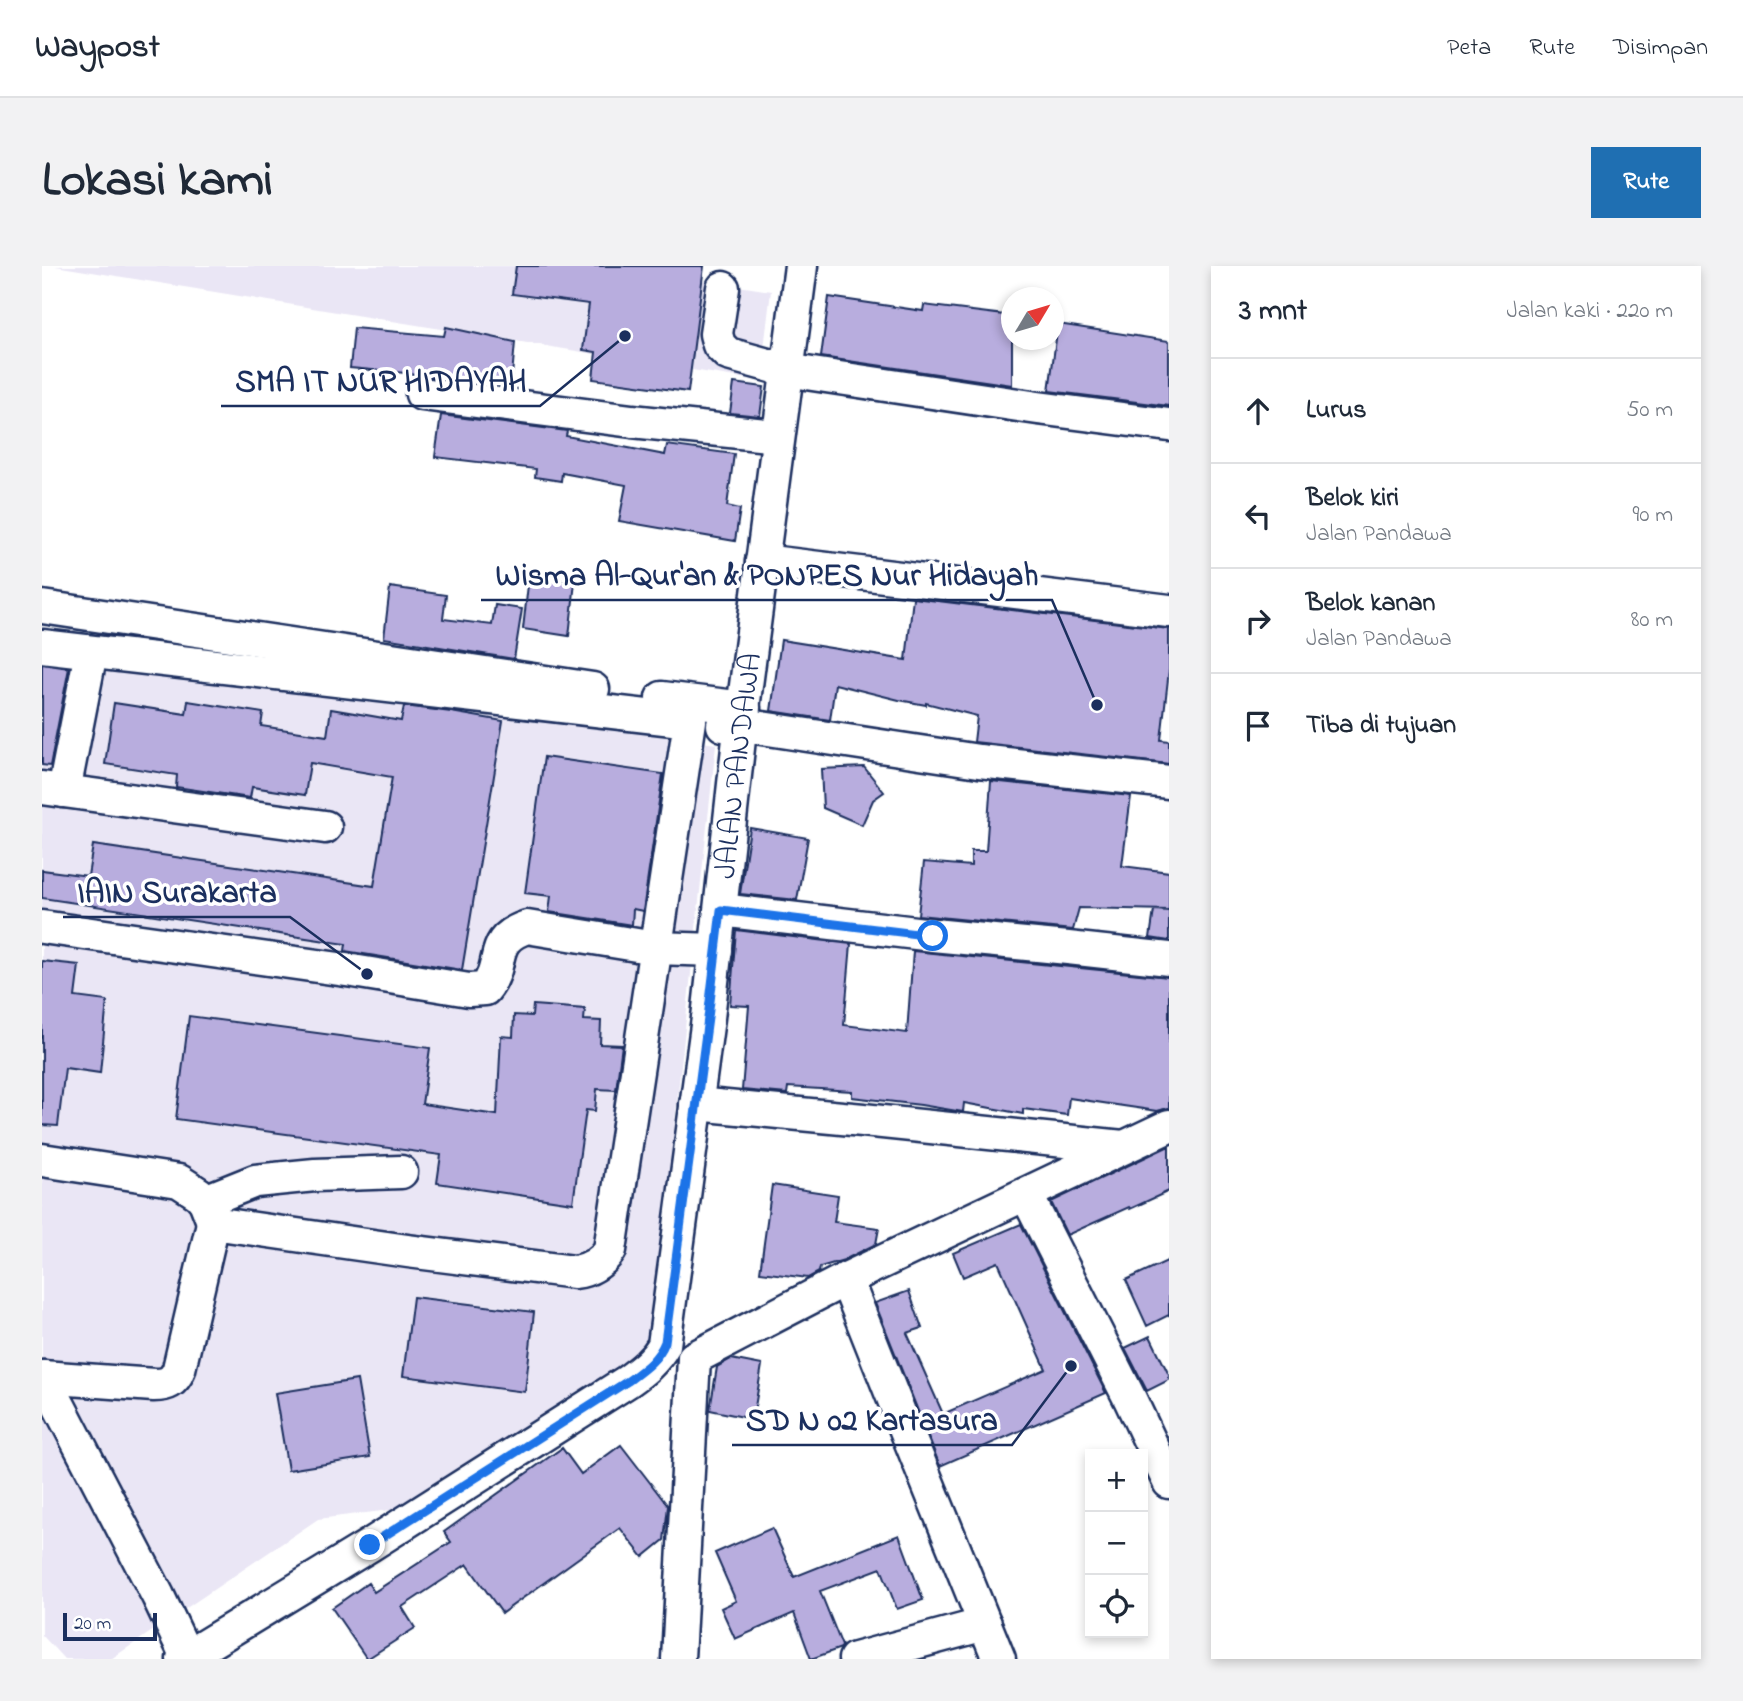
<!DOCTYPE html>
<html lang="id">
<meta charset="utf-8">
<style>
body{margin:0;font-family:"Indie Flower",sans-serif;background:#f2f2f3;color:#1f2937}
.controls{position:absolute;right:21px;bottom:21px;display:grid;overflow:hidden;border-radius:0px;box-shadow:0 4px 10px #0003}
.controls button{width:63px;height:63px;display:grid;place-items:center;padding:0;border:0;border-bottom:2px solid #e0e1e3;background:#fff;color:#1f2937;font:35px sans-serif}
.compass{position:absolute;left:959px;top:21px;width:63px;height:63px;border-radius:50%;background:#fff;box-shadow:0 4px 10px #0003;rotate:52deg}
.scale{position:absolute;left:21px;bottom:18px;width:94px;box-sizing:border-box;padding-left:7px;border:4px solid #1b2f5e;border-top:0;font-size:19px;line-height:24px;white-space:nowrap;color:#1b2f5e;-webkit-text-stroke:5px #fff;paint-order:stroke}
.stop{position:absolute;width:21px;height:21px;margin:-16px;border:5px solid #1a73e8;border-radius:50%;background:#fff}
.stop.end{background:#1a73e8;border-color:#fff;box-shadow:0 2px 7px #0008}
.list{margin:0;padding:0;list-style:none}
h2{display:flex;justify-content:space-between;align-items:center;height:91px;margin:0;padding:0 28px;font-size:30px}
h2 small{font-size:23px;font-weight:400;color:#747a83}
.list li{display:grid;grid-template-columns:46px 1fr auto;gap:21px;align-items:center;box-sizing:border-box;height:105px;padding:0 28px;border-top:2px solid #e0e1e3}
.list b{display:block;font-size:26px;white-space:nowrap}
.list p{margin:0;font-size:23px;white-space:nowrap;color:#747a83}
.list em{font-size:23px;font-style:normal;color:#747a83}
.icon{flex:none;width:38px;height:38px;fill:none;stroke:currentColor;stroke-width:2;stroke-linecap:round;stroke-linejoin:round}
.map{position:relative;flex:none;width:1127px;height:1393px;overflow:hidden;border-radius:0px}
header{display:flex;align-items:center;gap:42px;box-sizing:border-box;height:98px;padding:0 35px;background:#fff;border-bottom:2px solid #e0e1e3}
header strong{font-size:33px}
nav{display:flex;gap:38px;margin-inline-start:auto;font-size:24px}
.intro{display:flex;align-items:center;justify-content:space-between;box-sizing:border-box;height:168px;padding:0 42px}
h1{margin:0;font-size:49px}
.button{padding:18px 32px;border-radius:0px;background:#1f6fb2;color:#fff;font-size:24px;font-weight:700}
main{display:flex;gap:42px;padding:0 42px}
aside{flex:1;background:#fff;border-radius:0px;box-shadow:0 4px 10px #0003}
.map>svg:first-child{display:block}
.built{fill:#eae6f5}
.building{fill:#b8adde;stroke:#1b2f5e;stroke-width:2}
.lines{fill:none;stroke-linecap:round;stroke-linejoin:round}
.minor-casing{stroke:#1b2f5e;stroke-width:37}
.minor{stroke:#fff;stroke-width:32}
.route{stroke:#1a73e8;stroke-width:9}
.labels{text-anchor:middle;stroke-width:7;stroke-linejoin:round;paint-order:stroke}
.street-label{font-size:30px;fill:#1b2f5e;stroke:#fff}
.leader{fill:none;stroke:#1b2f5e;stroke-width:2.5}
.callout-dot{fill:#1b2f5e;stroke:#fff;stroke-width:2.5}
.callout-label{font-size:32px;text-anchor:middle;font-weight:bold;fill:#1b2f5e;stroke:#fff;stroke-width:7;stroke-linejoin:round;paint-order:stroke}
</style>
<header>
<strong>Waypost</strong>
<nav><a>Peta</a><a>Rute</a><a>Disimpan</a></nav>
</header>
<div class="intro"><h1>Lokasi kami</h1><a class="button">Rute</a></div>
<main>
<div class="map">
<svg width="1127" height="1393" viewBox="0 0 1127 1393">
<rect width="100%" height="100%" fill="#fff"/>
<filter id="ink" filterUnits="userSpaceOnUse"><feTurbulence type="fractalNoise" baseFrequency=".0143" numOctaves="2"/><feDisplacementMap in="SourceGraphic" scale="14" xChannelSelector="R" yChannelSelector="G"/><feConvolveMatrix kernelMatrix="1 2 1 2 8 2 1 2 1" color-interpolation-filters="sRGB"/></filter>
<g filter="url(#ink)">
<path class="built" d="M13,0H565L729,25L718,115Z
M0,383L674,478L610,1065L569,1124L388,1239L276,1253L69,1393H22L0,1369Z"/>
<path class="building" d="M474,0H662L646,126L551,113L554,86L541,84L547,38L470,28Z
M787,31L881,45L882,39L970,50V119L779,91Z
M1016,58L1127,75V140L1007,125Z
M404,61L473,76L469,121L378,110L364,107L308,102L312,62L402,70Z
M692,117L722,121L718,150L688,147Z
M399,149L525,165L524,170L623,189L625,179L692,188L685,240L698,243L693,275L577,255L584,219L520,207L519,215L493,211L494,203L393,191Z
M487,310L533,316L527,370L481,363Z
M348,321L404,329L401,353L450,359L453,339L480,343L472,393L342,372Z
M871,332L1127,363V404L1119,474L1127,475V498L932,476L935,450L884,437V439L857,434L793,418L788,454L729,445L739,374L864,394Z
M0,398L27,402L8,500L0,499Z
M146,435L221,447L219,460L285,470L289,443L359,455L362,440L409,446L461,455L420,704L303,685L304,678L0,632V604L46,610L51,579L332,620L350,511L268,497L263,529L210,521L208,532L134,521L135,509L63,498L72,437L144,448Z
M502,491L621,508L601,645L591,643L590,659L507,646L509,630L483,627Z
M822,501L842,526L831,534L820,559L781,542L779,503Z
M949,515L1089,530L1080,600L1127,606V644L1037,642L1031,664L876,649L882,596L929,600V585H944Z
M708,562L766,572L755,634L698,628Z
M1112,644L1127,645V675L1108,672Z
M694,664L809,678L802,759L865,767L871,685L1127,711V842L1115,845L1027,832L1025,849L981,843V848L922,837L921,846L879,839L810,831V825L746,821L745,828L700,824L707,740L688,739Z
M0,695L37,699L33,731L65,735L58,807L23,802L16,860L0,859Z
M491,739L543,743L542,754L559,755L558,778L580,779L574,824L555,823L553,845L544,844L531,937L395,917L399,889L134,853L147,750L388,782L380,838L455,849L459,770L471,771L472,749L490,750Z
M1127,880V925L1088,943L1087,941L1025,969L1009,936Z
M730,919L796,929L792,956L837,962L834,978L802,994L778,1001L777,1006L766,1012L718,1006Z
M979,958L1064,1127L898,1200L833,1037L867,1025L880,1062L865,1067L901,1148L1004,1103L956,996L921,1011L911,987Z
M1127,994V1049L1105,1060L1084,1014Z
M371,1031L492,1046L483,1126L361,1110Z
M1108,1070L1127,1109V1114L1105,1125L1083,1082Z
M689,1093L720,1099L711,1153L668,1144L675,1101Z
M315,1114L328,1191L246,1204L233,1127Z
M579,1179L626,1240L622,1274L601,1291L578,1262L460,1347L425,1298L360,1341L373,1362L325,1393L290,1342L326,1317L332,1326L409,1276L402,1266L520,1182L539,1208Z
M730,1262L752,1311L857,1269L881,1334L855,1343L839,1302L778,1325L800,1380L799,1382L769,1393L752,1347L693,1373L679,1342L694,1335L673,1287Z"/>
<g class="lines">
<g class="minor-casing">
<g id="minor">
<path d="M681,22L674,68L677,79L686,88L744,104L996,142L1127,159"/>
<path d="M380,128L590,155L735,170"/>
<path d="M720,295L1127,345"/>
<path d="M0,341L551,423"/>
<path d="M0,380L648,455L568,984C560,996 548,1004 533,1006L366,985L171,957L137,1103C132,1116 125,1119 112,1119L0,1111"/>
<path d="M620,432L702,442"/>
<path d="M681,459H700L937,495L1127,516"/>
<path d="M0,522L283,561"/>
<path d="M22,525L49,386"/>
<path d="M679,644L891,669L1026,682L1127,693"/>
<path d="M0,661L311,705L427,724L443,723C464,698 445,674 485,661L613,682L674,684"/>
<path d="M654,838L821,854L1081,881"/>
<path d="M0,894L137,915L157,928L163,935L170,953"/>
<path d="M984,928L1088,1133L1127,1216"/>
<path d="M163,935L213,915L273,909L359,906"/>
<path d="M804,1013L862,1159L957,1393"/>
<path d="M652,1092L804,1013L1127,860"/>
<path d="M2,1111L116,1330L145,1391"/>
<path id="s1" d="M141,1393L328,1279L586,1115C600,1105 613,1095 622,1079L666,752L697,473L759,0"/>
<path d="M636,1393L652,1092"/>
<path d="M813,1393L943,1358"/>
</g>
</g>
<use href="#minor" class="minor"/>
</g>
</g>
<g class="lines" filter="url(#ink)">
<path class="route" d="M328,1279L586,1115C601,1104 616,1094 623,1076L666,752L679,644L891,670"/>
</g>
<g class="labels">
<g class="street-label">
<text dy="10" stroke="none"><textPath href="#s1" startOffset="1160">JALAN PANDAWA</textPath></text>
</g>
</g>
<path class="leader" d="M583 70L498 140H179M1055 439L1010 334H439M325 708L248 651H21M1029 1100L970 1179H690"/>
<g class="callout-dot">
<circle cx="583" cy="70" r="7"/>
<circle cx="1055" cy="439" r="7"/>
<circle cx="325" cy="708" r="7"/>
<circle cx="1029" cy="1100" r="7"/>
</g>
<g class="callout-label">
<text x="339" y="125">SMA IT NUR HIDAYAH</text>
<text x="725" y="319">Wisma Al-Qur'an &amp; PONPES Nur Hidayah</text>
<text x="135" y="636">IAIN Surakarta</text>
<text x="830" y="1164">SD N 02 Kartasura</text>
</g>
</svg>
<div class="controls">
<button>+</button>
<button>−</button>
<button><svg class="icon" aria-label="locate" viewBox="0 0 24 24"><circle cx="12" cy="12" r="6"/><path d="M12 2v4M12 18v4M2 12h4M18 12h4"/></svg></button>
</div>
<svg class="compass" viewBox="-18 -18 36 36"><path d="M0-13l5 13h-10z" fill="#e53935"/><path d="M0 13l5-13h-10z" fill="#747a83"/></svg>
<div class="scale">20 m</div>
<div class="stop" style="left:891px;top:670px"></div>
<div class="stop end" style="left:328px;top:1279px"></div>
</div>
<aside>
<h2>3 mnt<small>Jalan kaki · 220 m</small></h2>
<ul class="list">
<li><svg class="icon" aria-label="ahead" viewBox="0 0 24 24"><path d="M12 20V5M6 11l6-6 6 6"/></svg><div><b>Lurus</b></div><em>50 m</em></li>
<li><svg class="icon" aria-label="left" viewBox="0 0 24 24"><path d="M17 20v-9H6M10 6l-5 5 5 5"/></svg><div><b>Belok kiri</b><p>Jalan Pandawa</p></div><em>90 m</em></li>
<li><svg class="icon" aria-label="right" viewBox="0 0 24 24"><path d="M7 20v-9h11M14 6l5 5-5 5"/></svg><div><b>Belok kanan</b><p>Jalan Pandawa</p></div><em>80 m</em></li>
<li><svg class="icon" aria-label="arrive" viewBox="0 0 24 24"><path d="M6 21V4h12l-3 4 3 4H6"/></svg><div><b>Tiba di tujuan</b></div></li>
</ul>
</aside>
</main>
